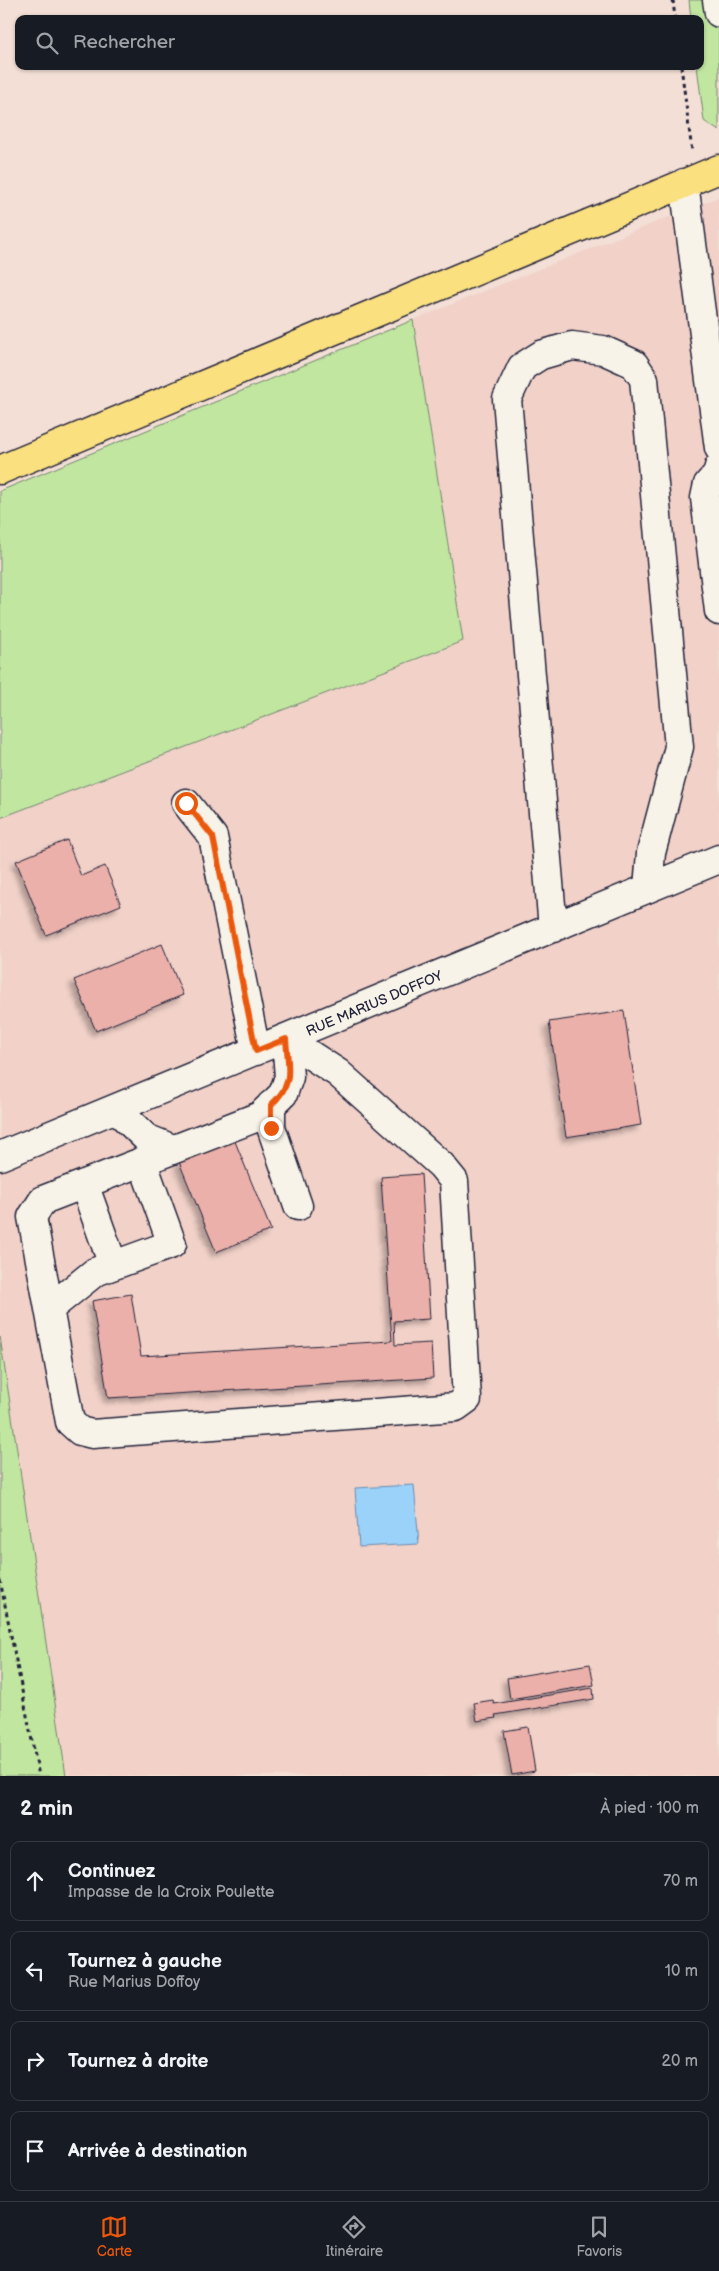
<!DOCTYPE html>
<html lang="fr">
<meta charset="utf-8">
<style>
body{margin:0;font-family:"Balsamiq Sans",sans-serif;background:#20242c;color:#f1f3f6}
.stop{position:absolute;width:15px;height:15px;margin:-11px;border:4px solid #ea580c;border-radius:50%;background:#fff}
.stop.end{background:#ea580c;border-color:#fff;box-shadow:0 1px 5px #0008}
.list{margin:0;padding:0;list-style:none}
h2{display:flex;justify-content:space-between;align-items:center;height:65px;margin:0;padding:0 20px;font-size:21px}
h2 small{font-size:16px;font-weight:400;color:#9ea1a6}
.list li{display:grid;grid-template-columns:32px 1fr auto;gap:15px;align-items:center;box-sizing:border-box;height:80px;margin:0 10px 10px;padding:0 10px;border:1px solid #363941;border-radius:10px}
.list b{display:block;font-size:19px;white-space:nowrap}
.list p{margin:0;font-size:16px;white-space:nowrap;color:#9ea1a6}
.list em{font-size:16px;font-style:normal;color:#9ea1a6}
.icon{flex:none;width:28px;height:28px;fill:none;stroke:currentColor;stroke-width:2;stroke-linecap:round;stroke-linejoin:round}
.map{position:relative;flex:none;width:719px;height:1776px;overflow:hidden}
.search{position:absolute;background:#171b24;box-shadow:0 1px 4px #0004;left:15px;right:15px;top:15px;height:55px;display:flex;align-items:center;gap:12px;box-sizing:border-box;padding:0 18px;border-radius:10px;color:#9ea1a6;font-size:19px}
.sheet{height:425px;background:#171b24}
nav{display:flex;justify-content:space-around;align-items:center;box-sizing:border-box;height:70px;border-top:1px solid #363941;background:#171b24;font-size:14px;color:#9ea1a6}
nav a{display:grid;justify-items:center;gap:2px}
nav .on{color:#ea580c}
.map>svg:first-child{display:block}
.built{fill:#f1d1c8}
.green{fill:#c1e6a0;stroke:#72846e}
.water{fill:#9bd2fa;stroke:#6b8cae}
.building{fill:#ebb0a9;stroke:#22223b;filter:url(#shadow)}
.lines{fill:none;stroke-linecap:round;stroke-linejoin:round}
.minor-casing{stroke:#22223b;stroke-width:31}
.major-casing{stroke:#22223b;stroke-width:31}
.path{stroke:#22223b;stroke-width:3;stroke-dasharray:4 4;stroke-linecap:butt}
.minor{stroke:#f7f3e8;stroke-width:28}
.major{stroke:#fbe080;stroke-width:28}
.route{stroke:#ea580c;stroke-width:6}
.labels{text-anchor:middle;stroke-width:5;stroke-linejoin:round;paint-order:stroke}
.street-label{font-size:14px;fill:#22223b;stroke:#f7f3e8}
</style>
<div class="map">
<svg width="719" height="1776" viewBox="0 0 719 1776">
<defs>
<filter id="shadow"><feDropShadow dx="-4.5" dy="4.5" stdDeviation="2.5" flood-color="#0004"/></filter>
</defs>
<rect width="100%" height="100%" fill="#f3dfd5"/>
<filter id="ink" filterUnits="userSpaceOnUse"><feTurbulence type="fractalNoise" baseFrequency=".02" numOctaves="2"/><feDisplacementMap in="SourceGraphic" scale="10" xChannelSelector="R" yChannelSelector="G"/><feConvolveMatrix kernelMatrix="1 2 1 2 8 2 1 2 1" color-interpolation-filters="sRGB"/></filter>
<g filter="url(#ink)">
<path class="built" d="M719,197V1776H0V818L463,641L413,320Z"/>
<path class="green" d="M689,0H719V131L704,121L697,66H700V19H691Z
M413,320L463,641L0,818V491Z
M0,1337L66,1776H0Z"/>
<path class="water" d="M414,1485L419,1544L359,1547L355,1488Z"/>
<path class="building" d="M67,840L81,876L105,866L121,905L46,935L16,861Z
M162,944L183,995L96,1031L74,980Z
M624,1011L641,1125L566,1137L549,1022Z
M234,1139L271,1230L216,1252L179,1162Z
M421,1174L430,1319L394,1321L395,1345L431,1343L433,1378L108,1398L92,1301L131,1294L141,1356L392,1341L381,1177Z
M590,1664L594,1685L510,1699L507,1678Z
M593,1688L594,1699L495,1715L496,1718L477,1721L474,1703L493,1700L494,1704Z
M528,1727L535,1771L512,1775L504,1731Z"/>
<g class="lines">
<g class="minor-casing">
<path id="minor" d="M717,0L719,13
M684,183L719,448
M719,467L717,474L708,484L705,498L719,611
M186,803L213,837L256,1051
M553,928L507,399L522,367L541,355L572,346L603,350L634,364L644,379L679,747L651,853L648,888
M286,1039L338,1073L441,1165L454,1181L467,1399L456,1407L92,1434L80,1431L70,1422L32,1217L43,1200L260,1116L283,1094L289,1077Z
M271,1105V1127L298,1206
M116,1109L146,1138L173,1149
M0,1156L719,859
M84,1184L113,1265
M49,1309L95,1272L172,1244L142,1161"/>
</g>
<g class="major-casing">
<path id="major" d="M0,470L719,169"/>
</g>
<path class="path" d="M673,0L675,19
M681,66L692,151
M0,1580L39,1776"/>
<use href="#minor" class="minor"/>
<use href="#major" class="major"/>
</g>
</g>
<g class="lines" filter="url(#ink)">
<path class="route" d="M186,803L213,837L256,1051L286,1039C288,1069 295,1083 271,1105V1128"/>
</g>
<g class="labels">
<g class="street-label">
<text transform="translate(374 1003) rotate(-23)" y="5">RUE MARIUS DOFFOY</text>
</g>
</g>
</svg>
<div class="stop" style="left:186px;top:803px"></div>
<div class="stop end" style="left:271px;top:1128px"></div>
<div class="search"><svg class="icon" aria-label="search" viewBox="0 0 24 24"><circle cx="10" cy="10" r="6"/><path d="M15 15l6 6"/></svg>Rechercher</div>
</div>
<section class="sheet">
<h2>2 min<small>À pied · 100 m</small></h2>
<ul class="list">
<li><svg class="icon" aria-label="ahead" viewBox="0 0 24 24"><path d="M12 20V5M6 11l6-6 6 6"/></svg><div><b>Continuez</b><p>Impasse de la Croix Poulette</p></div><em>70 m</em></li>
<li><svg class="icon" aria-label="left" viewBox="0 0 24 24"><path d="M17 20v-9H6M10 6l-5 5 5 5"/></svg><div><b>Tournez à gauche</b><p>Rue Marius Doffoy</p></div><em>10 m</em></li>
<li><svg class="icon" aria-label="right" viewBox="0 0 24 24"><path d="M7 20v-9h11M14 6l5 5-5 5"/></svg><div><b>Tournez à droite</b></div><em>20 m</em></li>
<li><svg class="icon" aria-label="arrive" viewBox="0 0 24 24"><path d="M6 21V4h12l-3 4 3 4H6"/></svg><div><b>Arrivée à destination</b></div></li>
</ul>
</section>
<nav>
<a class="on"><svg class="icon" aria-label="map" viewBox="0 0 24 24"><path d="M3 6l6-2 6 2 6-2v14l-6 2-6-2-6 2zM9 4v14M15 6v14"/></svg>Carte</a>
<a><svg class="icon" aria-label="directions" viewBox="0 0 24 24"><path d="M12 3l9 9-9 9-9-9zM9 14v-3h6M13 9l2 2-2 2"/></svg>Itinéraire</a>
<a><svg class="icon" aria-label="saved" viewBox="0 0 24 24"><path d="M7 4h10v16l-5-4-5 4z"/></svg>Favoris</a>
</nav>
